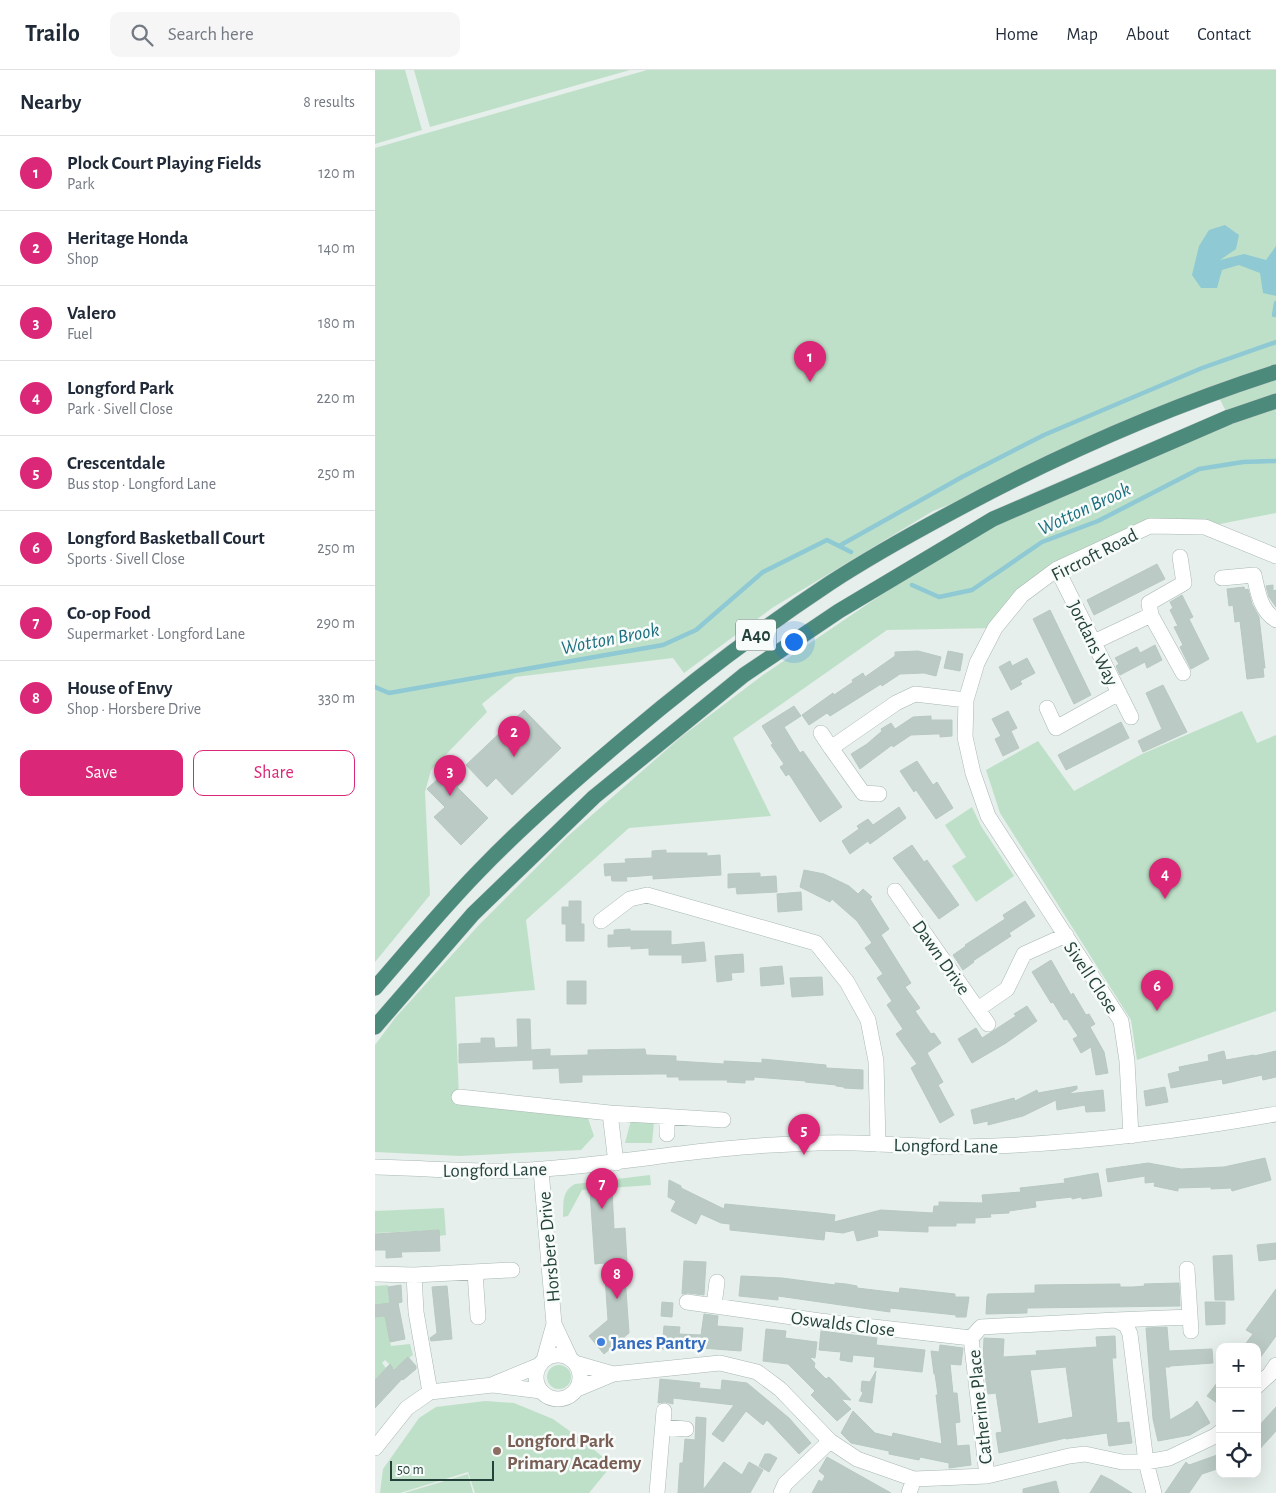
<!DOCTYPE html>
<meta charset="utf-8">
<style>
body{margin:0;font-family:"Alegreya Sans",sans-serif;background:#f6f6f7;color:#1f2937}
.controls{position:absolute;right:15px;bottom:15px;display:grid;overflow:hidden;border-radius:10px;box-shadow:0 5px 20px #0002}
.controls button{width:45px;height:45px;display:grid;place-items:center;padding:0;border:0;border-bottom:1px solid #e0e1e3;background:#fff;color:#1f2937;font:25px sans-serif}
.scale{position:absolute;left:15px;bottom:12px;width:104px;box-sizing:border-box;padding-left:5px;border:2px solid #24423a;border-top:0;font-size:14px;line-height:18px;white-space:nowrap;color:#24423a;-webkit-text-stroke:4px #f7fbf9;paint-order:stroke}
.you{position:absolute;left:418px;top:571px;width:18px;height:18px;margin:-12px;border:4px solid #fff;border-radius:50%;background:#1a73e8;box-shadow:0 0 0 8px #1a73e833}
.badge{display:grid;place-items:center;width:32px;height:32px;border-radius:50%;background:#db2777;color:#fff;font-size:16px;font-weight:700}
.pin{position:absolute;translate:-50% -41px;filter:drop-shadow(0 1px 2px #0008)}
.pin::after{content:'';position:absolute;top:26px;width:18px;height:15px;background:inherit;clip-path:polygon(0 0,100% 0,50% 100%)}
.list{margin:0;padding:0;list-style:none}
h2{display:flex;justify-content:space-between;align-items:center;height:65px;margin:0;padding:0 20px;font-size:21px}
h2 small{font-size:16px;font-weight:400;color:#747a83}
.list li{display:grid;grid-template-columns:32px 1fr auto;gap:15px;align-items:center;box-sizing:border-box;height:75px;padding:0 20px;border-top:1px solid #e0e1e3}
.list b{display:block;font-size:19px;white-space:nowrap}
.list p{margin:0;font-size:16px;white-space:nowrap;color:#747a83}
.list em{font-size:16px;font-style:normal;color:#747a83}
.actions{display:flex;gap:10px;padding:15px 20px}
.actions a{flex:1;padding:11px 0;border:1px solid #db2777;border-radius:10px;text-align:center;font-size:18px;color:#db2777}
.actions .main{background:#db2777;color:#fff}
.icon{flex:none;width:28px;height:28px;fill:none;stroke:currentColor;stroke-width:2;stroke-linecap:round;stroke-linejoin:round}
.map{position:relative;flex:none;width:901px;height:1423px;overflow:hidden}
header{display:flex;align-items:center;gap:30px;box-sizing:border-box;height:70px;padding:0 25px;background:#fff;border-bottom:1px solid #e0e1e3}
header strong{font-size:24px}
nav{display:flex;gap:28px;margin-inline-start:auto;font-size:18px}
.search{width:350px;height:45px;background:#f6f6f7;display:flex;align-items:center;gap:12px;box-sizing:border-box;padding:0 18px;border-radius:10px;color:#747a83;font-size:19px}
main{display:flex}
aside{flex:1;background:#fff}
.map>svg:first-child{display:block}
.green{fill:#bfe0c8}
.water{fill:#8ec9d4}
.lines{fill:none;stroke-linecap:round;stroke-linejoin:round}
.stream{stroke:#8ec9d4;stroke-width:4.5}
.building{fill:#bbcac4;stroke:#b8c9c2;fill-rule:evenodd}
.minor-casing{stroke:#a8b8b2;stroke-width:16}
.tertiary-casing{stroke:#a8b8b2;stroke-width:16}
.trunk-casing{stroke:#c2cac8;stroke-width:16}
.minor{stroke:#fff;stroke-width:15}
.tertiary{stroke:#fff;stroke-width:15}
.trunk{stroke:#4c8a7c;stroke-width:15}
.shop-dot{fill:#3f7fe0;stroke:#f7fbf9;stroke-width:2}
.education-dot{fill:#8d6e63;stroke:#f7fbf9;stroke-width:2}
.labels{text-anchor:middle;stroke-width:5;stroke-linejoin:round;paint-order:stroke}
.shield{fill:#f7fbf9;stroke:#637a73;stroke-width:1}
.shield-label{font-size:18px;font-weight:bold;fill:#24423a}
.street-label{font-size:19px;fill:#24423a;stroke:#f7fbf9}
.shop-label{font-size:19px;font-weight:bold;fill:#366cbe;stroke:#f7fbf9;text-anchor:start}
.education-label{font-size:19px;font-weight:bold;fill:#785e54;stroke:#f7fbf9;text-anchor:start}
.water-label{font-size:20px;font-style:italic;fill:#1c6f80;stroke:#f7fbf9}
</style>
<header>
<strong>Trailo</strong>
<div class="search"><svg class="icon" aria-label="search" viewBox="0 0 24 24"><circle cx="10" cy="10" r="6"/><path d="M15 15l6 6"/></svg>Search here</div>
<nav><a>Home</a><a>Map</a><a>About</a><a>Contact</a></nav>
</header>
<main>
<aside>
<h2>Nearby<small>8 results</small></h2>
<ul class="list">
<li><span class="badge">1</span><div><b>Plock Court Playing Fields</b><p>Park</p></div><em>120 m</em></li>
<li><span class="badge">2</span><div><b>Heritage Honda</b><p>Shop</p></div><em>140 m</em></li>
<li><span class="badge">3</span><div><b>Valero</b><p>Fuel</p></div><em>180 m</em></li>
<li><span class="badge">4</span><div><b>Longford Park</b><p>Park · Sivell Close</p></div><em>220 m</em></li>
<li><span class="badge">5</span><div><b>Crescentdale</b><p>Bus stop · Longford Lane</p></div><em>250 m</em></li>
<li><span class="badge">6</span><div><b>Longford Basketball Court</b><p>Sports · Sivell Close</p></div><em>250 m</em></li>
<li><span class="badge">7</span><div><b>Co-op Food</b><p>Supermarket · Longford Lane</p></div><em>290 m</em></li>
<li><span class="badge">8</span><div><b>House of Envy</b><p>Shop · Horsbere Drive</p></div><em>330 m</em></li>
</ul>
<div class="actions"><a class="main">Save</a><a>Share</a></div>
</aside>
<div class="map">
<svg width="901" height="1423" viewBox="0 0 901 1423">
<rect width="100%" height="100%" fill="#e6efeb"/>
<path class="green" d="M0,0H30L47,60L0,74Z
M39,0H255L55,57Z
M272,0H901V443L830,457L775,456L682,499L620,558L512,560L358,668L396,746L254,758L151,850L160,920L80,927L84,1027L213,1048L219,1066L206,1080L85,1086L0,1082V975L20,948L103,856L193,766L306,667L388,605L618,449L854,347L841,322L632,412L558,441L397,538L309,603L298,588L140,607L107,634L112,642L56,700L50,722L55,825L0,892V78Z
M867,641L882,673L901,665V941L762,990L756,950L625,743L611,700L663,671L699,721L767,684Z
M597,737L606,756L639,806L601,832L577,796L591,787L570,755Z
M256,1050L279,1052L277,1073H250Z
M275,1105L276,1115L207,1120L193,1146L188,1147C189,1132 186,1122 200,1114Z
M69,1138L71,1165L64,1166V1160L0,1163V1141Z
M13,1215L15,1234L0,1235V1216Z
M10,1246L16,1276L35,1274L38,1285L19,1299L10,1290L7,1293L11,1298L0,1310V1247Z
M172 1307a12 12 0 1 1 24 0a12 12 0 1 1-24 0Z
M110,1331L139,1333L178,1349L210,1372L237,1395L214,1423H100L93,1402L25,1423H5L8,1399L44,1348L61,1337Z
M93,1404L98,1423H29Z"/>
<path class="water" d="M850,155L864,165L861,179L845,190L869,184L891,190L901,176V226L888,223L885,203L864,195L847,200L842,218H826L817,205L824,176L834,160Z"/>
<g class="lines">
<path class="stream" d="M901,233L899,245H901
M464,476L587,407L669,365L827,298L901,272
M537,515L564,527L597,520L667,472L723,451L824,399L868,392L901,391
M0,617L14,623L288,575L321,560L388,502L452,470L476,482"/>
</g>
<path class="building" d="M782,494L790,509L719,545L712,530Z
M898,515V521L901,520V537L894,527L891,516Z
M869,517L870,520L873,519L877,534L884,547L890,598H888L889,607L872,609L865,551L860,552L858,535L854,536L852,519Z
M807,525L818,547L814,549L834,589L816,599L805,577L808,575L799,557L803,556L795,540L798,538L795,532Z
M675,540L716,625L699,634L658,549Z
M780,575L787,590L772,598L770,592L745,605L741,596L744,594L740,588L762,577L765,583Z
M543,581L566,587L561,606L549,603L525,604L507,616L506,614L455,646L452,643L434,655L427,645L458,623L459,625L478,612L477,610L488,603L490,607L520,586V582Z
M573,581L588,584L585,601L569,598Z
M652,588L660,603L645,611L647,614L636,620L624,597L635,591L637,596Z
M788,615L812,662L768,682L763,671L787,659L771,623Z
M419,636L426,646L409,657L425,683L428,681L467,737L445,752L414,704L411,706L405,697L409,694L396,675L398,674L387,656Z
M149,640L186,678L137,725L121,708L112,717L91,695Z
M633,641L642,658L636,661L644,678L628,686L620,669L626,666L617,649Z
M556,646V650H577V666L565,667V664H560L536,665L518,677L517,675L485,699L476,684L492,674L507,661L506,659L516,653L520,659L538,647Z
M746,652L754,668L691,700L683,685Z
M67,690L88,711L82,717L113,748L86,775L59,747L70,737L52,719L66,706L59,699Z
M542,691L558,715L562,712L578,738L561,749L541,720L539,722L525,701Z
M524,737L531,748L495,774L493,771L475,784L467,771L484,759L482,756L493,749L498,755Z
M537,775L549,792L552,790L584,835L564,849L518,788Z
M291,780V783H332V786L345,785L346,805L278,809V805L266,806L251,807L252,811H237L236,805L230,806L229,794L251,793L250,789L277,788V781Z
M429,800L449,804L474,816L483,824L488,819L497,827L495,829L514,859L506,865L536,913L530,917L545,938L540,941L556,964L559,963L566,973L552,983L568,1012L563,1015L579,1045L565,1053L536,998L542,994L521,964L528,959L512,935L517,931L502,908L508,904L490,878L497,873L482,851L457,829L455,832L425,817Z
M385,803V807L401,806L402,822L362,824L361,817L353,818V804Z
M426,822L427,840L403,842L402,824Z
M194,831H206V854H209V871H191V854H187V837H194Z
M650,831L660,846L634,863L636,866L598,891L599,892L588,900L578,885L591,876L590,875L630,849L628,845Z
M255,859V861H296V875L329,872L331,891L307,893V885H274V878L256,879V876L233,877V865H239V860Z
M368,884L369,902L356,903L357,910L342,912L340,886Z
M676,890L696,925L698,923L711,945L714,944L720,954L715,957L729,982L733,1003L721,1005L716,977L706,983L698,969L703,966L692,949L689,950L678,932L676,933L657,902Z
M407,896L409,914L386,916L385,898Z
M447,907L448,925L417,927L415,908Z
M192,911H211V934H192Z
M652,936L662,951L631,973L597,993L583,969L601,958L607,968L641,946L639,944Z
M142,949H155L156,980L175,979V986L213,985V980L270,979L271,985L301,986V991L349,994V991L387,993V989L451,995V998L488,1000V1019L469,1018V1017L461,1016V1015L430,1012L431,1011L379,1007V1010H370V1013L352,1012L353,1010H304V1007H292V1004H281L207,1005V1012L185,1013L184,998L158,999V990L84,993V974L106,973V968H119L120,978L143,977Z
M849,981L851,990L879,985V986L901,981V1007L888,1010L887,1005L848,1014L847,1009L796,1018L793,1004L805,1001L804,997L834,991L833,985Z
M702,1016V1019L693,1024L728,1020L730,1041L711,1042L710,1035L682,1040L681,1030L648,1046L613,1055V1051L599,1054L596,1040L639,1028L640,1031L662,1020L663,1023Z
M790,1017L793,1032L771,1036L769,1021Z
M890,1088L896,1110L857,1121L856,1118L836,1119V1117L803,1118V1121L779,1116L780,1112L770,1113V1106L733,1112L731,1099L773,1093L806,1099L849,1097Z
M723,1103L727,1126L707,1129L706,1127L697,1129V1127L660,1131L661,1137L634,1141V1143L615,1144L616,1147L600,1148V1153H581V1156H553V1162L502,1160L503,1166L482,1171L479,1160L468,1163L450,1161L449,1170L355,1160V1154L346,1153L326,1144L321,1154L296,1141L301,1131L293,1127L294,1110L306,1116V1118L349,1139L350,1134L444,1143L460,1145L459,1152L506,1140L558,1143L559,1136H564V1132L608,1133L607,1125L646,1122L645,1118L690,1113L689,1109Z
M237,1120L239,1159L250,1158L252,1192H249L254,1263L229,1284L214,1266L233,1250L229,1193L220,1194L215,1121Z
M64,1160L65,1181L26,1182L27,1187L11,1188V1180H0V1164Z
M901,1173V1189L884,1191L882,1175Z
M857,1185L859,1230H840L838,1186Z
M309,1191L331,1192L329,1225L313,1223L307,1224Z
M366,1206L407,1208L460,1215V1213L471,1214L482,1216V1218L524,1223L525,1218L580,1224V1227H594L591,1247H581V1245L515,1238V1242L403,1226V1230L364,1226Z
M804,1213L805,1236L652,1238V1243L611,1244L612,1226L613,1224L660,1223V1215L745,1214V1217H758L770,1216L769,1214Z
M26,1215L27,1232L23,1233L30,1269L15,1272L10,1246L0,1247V1235L15,1233L13,1217Z
M72,1216L77,1269L56,1271L55,1268L62,1263L57,1217Z
M901,1219V1266L882,1292V1277H868L878,1264L871,1260Z
M287,1232L298,1233L297,1247L286,1246Z
M830,1232H850V1254L831,1255Z
M329,1244L343,1246L342,1256L368,1258L366,1281L327,1278V1279L303,1278L302,1280L287,1279L289,1256L305,1257L304,1264L326,1265Z
M792,1257L794,1281L837,1279L838,1293L795,1296V1297H790L795,1350L817,1337L822,1331L835,1353L815,1365L783,1371L778,1349L771,1258Z
M391,1259L411,1261L410,1268L442,1272L440,1288L434,1287L440,1293L439,1297L451,1309L454,1307L476,1330L466,1329L476,1339L462,1351L436,1325L440,1321L413,1294L388,1291Z
M446,1261L502,1268L501,1275L550,1280L547,1302L499,1297L500,1287L478,1285L477,1292L465,1290L466,1282L444,1280Z
M740,1266L741,1288H737L742,1353L754,1352L757,1373L734,1376L732,1363L691,1369V1368L624,1383L621,1363L627,1362L621,1323L613,1324L608,1291L609,1268L629,1269L628,1287L662,1285L661,1281L722,1277L721,1267ZM691,1297L698,1347L663,1354L655,1300Z
M565,1275L588,1278L586,1295L575,1294L578,1323H582L585,1352L580,1353L582,1376L594,1375L596,1395L574,1398V1393L545,1387L544,1390L514,1384V1381L476,1373L466,1363L478,1341L500,1363L517,1367L518,1363L567,1374L561,1325H563L560,1304H559L556,1281L564,1282Z
M33,1287L41,1296V1299L28,1310L27,1309L0,1338V1310L15,1294L19,1300Z
M501,1301L497,1333L484,1331L488,1323L486,1321L487,1311L495,1312Z
M285,1309L325,1313L324,1318L346,1320L347,1310L372,1313L414,1348L436,1373L424,1384L392,1350L388,1355L371,1341L348,1372L337,1364L359,1335L298,1328V1334L290,1332L283,1333Z
M845,1309V1335L832,1326Z
M901,1337V1361L882,1382V1358Z
M321,1347L331,1348L328,1420L349,1392L367,1405L374,1392L388,1400L375,1423H303L305,1393H308L310,1369L320,1370Z
M390,1384H395L402,1388L394,1402L384,1396Z
M845,1384V1398L827,1404L814,1423H790L811,1392L814,1395Z
M452,1387L516,1423H469L462,1419L468,1423H437L444,1410L447,1412L450,1406L444,1401Z
M726,1405L736,1410L757,1423H715Z
M681,1411L684,1423H648V1419Z"/>
<g class="lines">
<g class="minor-casing">
<path id="minor" d="M682,499L756,647
M847,508L879,505C883,522 885,540 901,550
M776,545L774,533L809,513L805,487
M719,572L776,545L808,603
M672,638L681,658L744,623
M446,663L456,678
M488,723L456,678L521,633L540,624L591,630
M488,723L504,724
M520,821L613,954
M226,851L255,829L272,825L441,873L472,912L493,950L501,991L503,1074
M603,939L632,919L649,884L691,865
M84,1027L235,1043L348,1050
M235,1043L241,1093
M292,1048V1064
M756,1066L752,991L746,951L613,746L598,703L590,667L591,630L602,593L620,558L647,525L682,499L775,456L830,457L901,486
M166,1100L179,1254L169,1290
M812,1199L816,1261
M100,1202L103,1247
M0,1204L39,1205L137,1200
M39,1205L41,1242L55,1322
M312,1232L445,1251L596,1268
M339,1235L342,1212
M179,1254L195,1288
M161 1307a22 22 0 1 1 44 0a22 22 0 1 1-44 0Z
M200,1293L238,1304
M119,1314L165,1295
M882,1316L895,1304L901,1295
M202,1319L238,1304L345,1293L382,1302L405,1319L455,1371L482,1389L539,1409L612,1406L694,1386L710,1384L747,1392H771L794,1388L840,1366L845,1362
M288,1357L311,1359
M0,1378L32,1338L55,1322L118,1315L166,1321
M612,1406L596,1268L606,1257L741,1250
M282,1423L289,1341
M406,1423L410,1414L455,1371
M534,1423L539,1409
M779,1423L771,1392L755,1264L751,1255L741,1250L815,1247"/>
</g>
<g class="tertiary-casing">
<path id="tertiary" d="M0,1097C56,1098 112,1104 168,1099C251,1093 333,1077 417,1074C438,1073 459,1072 480,1073C515,1074 550,1077 585,1077C691,1075 796,1063 901,1044"/>
</g>
<g class="trunk-casing">
<path id="trunk" d="M0,918C34,879 67,839 103,802C149,754 200,710 251,667C316,612 384,560 455,513C492,489 531,467 570,446C676,388 786,339 901,302
M0,957L98,844L219,727L369,605L464,541L618,449L854,347L901,331"/>
</g>
<use href="#minor" class="minor"/>
<use href="#tertiary" class="tertiary"/>
<use href="#trunk" class="trunk"/>
</g>
<circle class="shop-dot" cx="226" cy="1272" r="5"/>
<circle class="education-dot" cx="122" cy="1381" r="5"/>
<g class="labels">
<rect class="shield" x="361" y="549.5" width="40" height="31" rx="4"/>
<g class="shield-label">
<text x="381" y="571">A40</text>
</g>
<g class="street-label">
<text transform="translate(719 484) rotate(-27)" y="7">Fircroft Road</text>
<text transform="translate(719 573) rotate(64)" y="7">Jordans Way</text>
<text transform="translate(567 887) rotate(55)" y="7">Dawn Drive</text>
<text transform="translate(717 907) rotate(56)" y="7">Sivell Close</text>
<text transform="translate(571 1075) rotate(1)" y="7">Longford Lane</text>
<text transform="translate(120 1099) rotate(-1)" y="7">Longford Lane</text>
<text transform="translate(173 1177) rotate(-95)" y="7">Horsbere Drive</text>
<text transform="translate(468 1253) rotate(7)" y="7">Oswalds Close</text>
<text transform="translate(604 1337) rotate(-96)" y="7">Catherine Place</text>
</g>
<g class="shop-label">
<text x="236" y="1279">Janes Pantry</text>
</g>
<g class="education-label">
<text x="132" y="1377">Longford Park<tspan x="132" dy="22">Primary Academy</tspan></text>
</g>
<g class="water-label">
<text transform="translate(709 438) rotate(-25)" y="7">Wotton Brook</text>
<text transform="translate(235 568) rotate(-11)" y="7">Wotton Brook</text>
</g>
</g>
</svg>
<div class="controls">
<button>+</button>
<button>−</button>
<button><svg class="icon" aria-label="locate" viewBox="0 0 24 24"><circle cx="12" cy="12" r="6"/><path d="M12 2v4M12 18v4M2 12h4M18 12h4"/></svg></button>
</div>
<div class="scale">50 m</div>
<div class="you"></div>
<div class="pin badge" style="left:435px;top:312px">1</div>
<div class="pin badge" style="left:139px;top:687px">2</div>
<div class="pin badge" style="left:75px;top:726px">3</div>
<div class="pin badge" style="left:790px;top:829px">4</div>
<div class="pin badge" style="left:429px;top:1085px">5</div>
<div class="pin badge" style="left:782px;top:941px">6</div>
<div class="pin badge" style="left:227px;top:1139px">7</div>
<div class="pin badge" style="left:242px;top:1229px">8</div>
</div>
</main>
